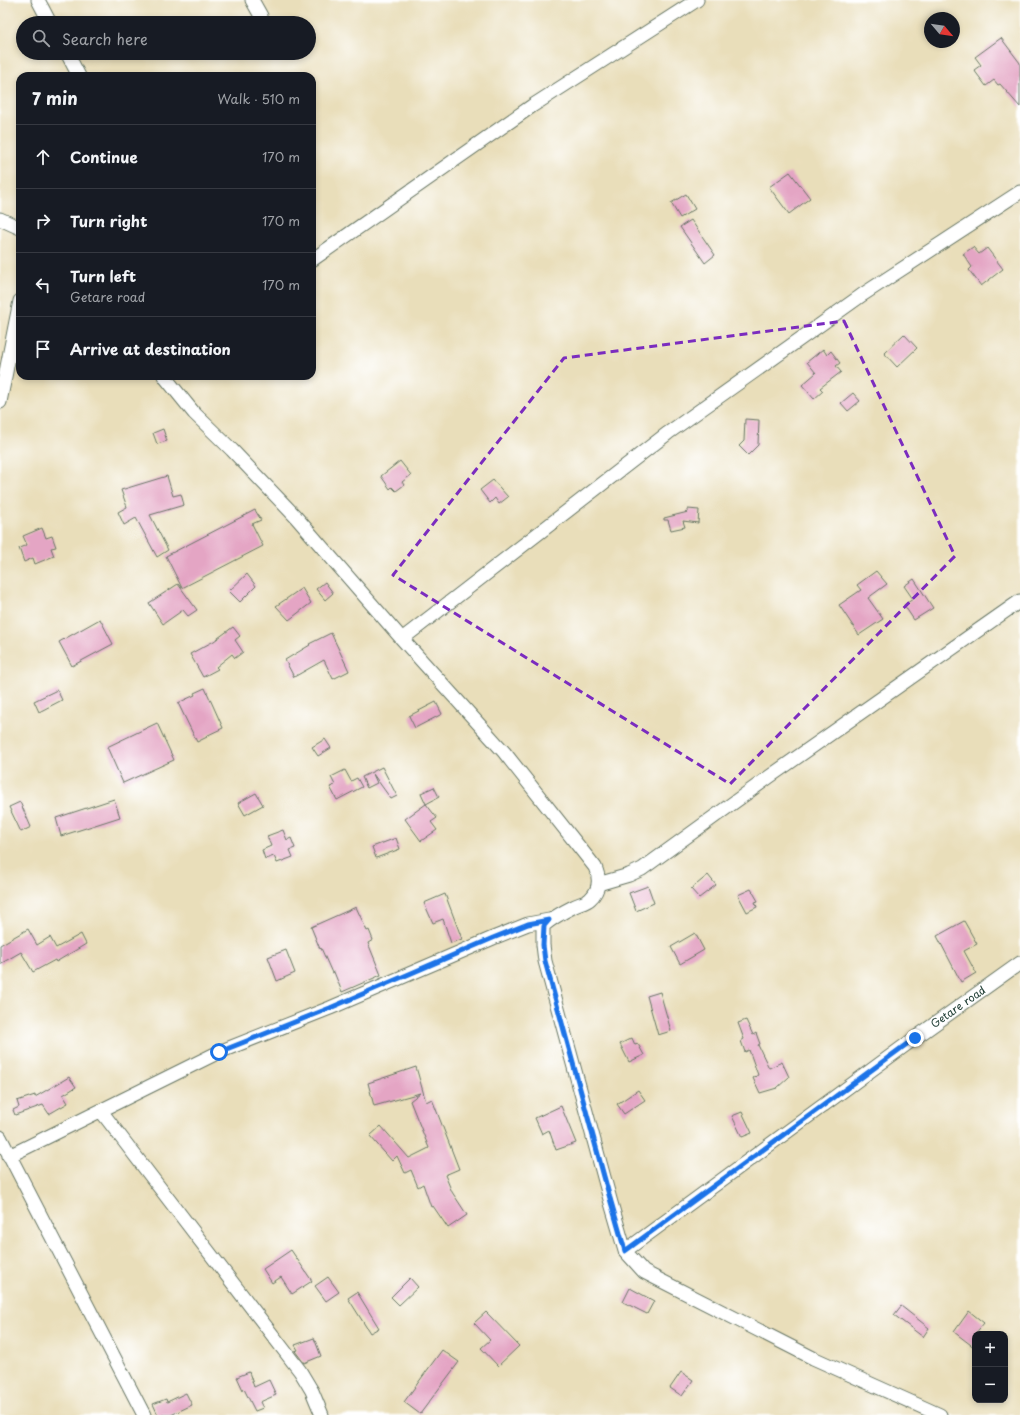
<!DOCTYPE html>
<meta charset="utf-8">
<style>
body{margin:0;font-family:"Playpen Sans",sans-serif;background:#242831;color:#f1f3f6}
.controls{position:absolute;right:12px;bottom:12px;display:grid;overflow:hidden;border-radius:8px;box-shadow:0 2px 6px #0003}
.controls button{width:36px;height:36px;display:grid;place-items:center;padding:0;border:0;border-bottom:1px solid #363941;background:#171b24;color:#f1f3f6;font:20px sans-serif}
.compass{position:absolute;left:924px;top:12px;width:36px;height:36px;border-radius:50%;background:#171b24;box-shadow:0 2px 6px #0003;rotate:119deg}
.stop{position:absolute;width:12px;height:12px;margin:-9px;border:3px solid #1a73e8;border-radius:50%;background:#fff}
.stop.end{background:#1a73e8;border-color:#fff;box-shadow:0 1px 4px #0008}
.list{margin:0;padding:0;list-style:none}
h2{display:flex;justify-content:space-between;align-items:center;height:52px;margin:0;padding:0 16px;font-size:17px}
h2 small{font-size:13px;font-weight:400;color:#9ea1a6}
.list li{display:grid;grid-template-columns:26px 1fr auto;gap:12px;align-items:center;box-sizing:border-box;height:64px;padding:0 16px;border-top:1px solid #363941}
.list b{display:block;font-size:15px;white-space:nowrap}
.list p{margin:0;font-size:13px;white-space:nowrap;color:#9ea1a6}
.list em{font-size:13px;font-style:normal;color:#9ea1a6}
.icon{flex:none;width:22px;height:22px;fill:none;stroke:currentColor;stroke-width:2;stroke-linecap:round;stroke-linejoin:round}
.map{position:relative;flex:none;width:1020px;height:1415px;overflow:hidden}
.search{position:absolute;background:#171b24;box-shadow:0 2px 6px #0003;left:16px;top:16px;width:300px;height:44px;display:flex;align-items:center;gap:10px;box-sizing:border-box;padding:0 14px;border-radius:22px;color:#9ea1a6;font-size:15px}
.panel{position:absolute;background:#171b24;box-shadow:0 2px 6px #0003;left:16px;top:72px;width:300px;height:308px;border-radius:12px}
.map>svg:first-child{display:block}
.building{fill:#e4a5c4}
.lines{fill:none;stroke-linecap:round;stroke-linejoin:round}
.minor-casing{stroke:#667563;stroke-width:15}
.minor{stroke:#fff;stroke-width:13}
.route{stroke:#1a73e8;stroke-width:5}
.marked{fill:none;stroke:#7b2cbf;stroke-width:3;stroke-dasharray:8 5;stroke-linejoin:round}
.labels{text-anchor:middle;stroke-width:3;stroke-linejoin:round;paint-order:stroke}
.street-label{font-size:11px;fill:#1f3d34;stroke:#fff}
</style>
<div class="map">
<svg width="1020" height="1415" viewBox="0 0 1020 1415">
<rect width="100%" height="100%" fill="#fff"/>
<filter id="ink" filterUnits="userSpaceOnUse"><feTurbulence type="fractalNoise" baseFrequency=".025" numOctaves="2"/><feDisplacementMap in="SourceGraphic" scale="8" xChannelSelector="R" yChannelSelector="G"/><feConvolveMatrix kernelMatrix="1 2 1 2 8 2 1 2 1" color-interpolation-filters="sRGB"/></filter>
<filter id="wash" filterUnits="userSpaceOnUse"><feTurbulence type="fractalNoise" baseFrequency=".012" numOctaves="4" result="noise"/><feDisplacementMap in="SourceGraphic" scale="16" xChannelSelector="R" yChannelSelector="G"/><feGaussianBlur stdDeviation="0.9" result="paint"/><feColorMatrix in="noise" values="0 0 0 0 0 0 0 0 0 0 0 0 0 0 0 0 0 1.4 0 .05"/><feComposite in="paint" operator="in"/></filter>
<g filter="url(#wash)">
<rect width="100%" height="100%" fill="#e9deba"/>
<g id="blocks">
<path class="building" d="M1001,38L1020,63V107L1000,84L998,85L994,80L986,86L974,70L981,65L975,57Z
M790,172L810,198L789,214L769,187Z
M686,194L695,209L680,218L671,203Z
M691,220L715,255L705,263L680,227Z
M973,247L979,254L987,248L1003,269L981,286L969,270L972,267L963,254Z
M904,334L917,348L897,367L884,353Z
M823,349L827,355L831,351L840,363L836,366L841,372L820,388L823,391L814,399L802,385L816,373L807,362Z
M853,393L860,401L848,411L841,403Z
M745,419L759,420L758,445L748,455L739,446L744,441Z
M163,429L167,441L157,444L153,433Z
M400,461L411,475L402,482L404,485L396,491L392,487L390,489L381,476Z
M167,476L173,496L181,494L184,505L150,515L168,550L157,557L136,518L124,525L118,512L127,507L121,490Z
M493,480L508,497L499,504L495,498L490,503L480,490Z
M688,509L699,510L698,523L683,521L685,527L671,530L668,520H664V518L688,512Z
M255,510L261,520L252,524L263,546L182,588L166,556Z
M42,528L46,538L52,536L56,547L51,548L54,556L35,564L33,558L24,562L19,548L27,545L23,536Z
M876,571L887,584L868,598L883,619L859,635L839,605L861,590L857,585Z
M247,574L256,586L240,602L229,591Z
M914,579L933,608L914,620L904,605L913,599L904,586Z
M325,582L333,593L325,600L316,589Z
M178,584L197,610L188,616L183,610L163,624L149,603Z
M302,588L311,603L289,620L276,606Z
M100,619L113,644L72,666L59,642Z
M233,627L240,636L235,640L243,652L235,658L232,654L216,667L218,669L203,677L190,654L214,641Z
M331,633L349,671L333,679L324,660L294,677L285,660L310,645L309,644Z
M205,688L223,728L206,736L207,737L197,742L178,703L195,695L194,693Z
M57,690L62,700L39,712L34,701Z
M436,702L442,714L415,728L409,716Z
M157,723L174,760L123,783L107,747Z
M325,739L331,748L318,756L312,747Z
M382,767L397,796L391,799L373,774L377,783L367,788L362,777Z
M345,770L351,781L357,778L362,787L337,800L330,787L335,785L331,777Z
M434,787L439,797L426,804L421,793Z
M256,793L263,805L245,815L238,803Z
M114,799L120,817L61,836L56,818Z
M20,802L31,827L21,832L9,807Z
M426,804L437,818L431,822L437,830L421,841L405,819Z
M283,830L287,840L291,838L295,848L290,850L293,857L277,863L274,856L265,859L262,850L271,846L267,836Z
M396,838L400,849L376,858L372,847Z
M708,875L716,885L699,898L691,889Z
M648,886L654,903L636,911L629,893Z
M751,889L758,901L755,902L757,907L747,912L738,895Z
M445,894L462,939L451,943L443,919L433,923L424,903Z
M356,907L367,931L369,930L373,940L368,943L381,975L342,992L334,972L332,973L321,948L320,949L311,927Z
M964,921L977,944L964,951L976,973L961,982L937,936Z
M28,929L37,945L50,937L56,948L81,934L86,944L56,962L55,960L33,972L21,952L0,964V945Z
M695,933L704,950L680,964L671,947Z
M286,950L295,973L277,981L268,957Z
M660,992L671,1031L658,1035L647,996Z
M746,1020L753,1035L756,1033L760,1044L758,1045L769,1068L782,1062L789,1077L777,1088L760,1093L753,1078L758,1075L749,1050L745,1052L741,1041L744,1039L738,1023Z
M632,1038L635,1045L638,1044L644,1055L629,1062L620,1044Z
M416,1067L426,1102L432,1099L459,1169L445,1175L452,1192L467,1215L448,1228L433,1206L431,1207L423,1184L418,1187L411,1170L405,1173L397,1156L392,1161L370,1136L381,1126L409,1158L429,1148L410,1101L420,1093L374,1106L368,1083Z
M69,1077L76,1087L63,1095L68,1103L49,1114L43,1105L15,1115L13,1110L19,1107L17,1101L35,1095V1097Z
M638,1090L645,1100L624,1114L617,1104Z
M561,1106L576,1143L556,1150L549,1130L542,1134L535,1118Z
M742,1112L752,1133L742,1137L732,1116Z
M291,1250L312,1281L292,1294L281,1277L272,1283L263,1269Z
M328,1277L339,1292L326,1301L315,1286Z
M410,1278L418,1287L399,1305L391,1297Z
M630,1288L654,1301L647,1314L623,1302Z
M357,1292L379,1328L370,1333L348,1298Z
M901,1306L929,1328L923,1337L894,1315Z
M969,1311L984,1323L975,1334V1348L954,1332Z
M486,1312L519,1346L498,1366L481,1348L490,1340L474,1323Z
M314,1338L321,1356L304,1363L295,1351L298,1350L295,1345Z
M442,1350L459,1362L420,1414L404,1402Z
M249,1372L254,1387L269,1380L276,1395L260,1402L263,1408L255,1411L244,1389L243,1390L237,1377Z
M681,1372L693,1380L682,1396L670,1388Z
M186,1393L192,1405L171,1415H158L153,1404L166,1399L167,1402Z"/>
</g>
</g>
<g filter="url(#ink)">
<use href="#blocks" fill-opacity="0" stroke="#667563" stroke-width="1"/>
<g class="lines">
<g class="minor-casing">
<path id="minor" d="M38,0L50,23
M252,0L261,16
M67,53L79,76
M0,219L20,228
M312,260L532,106L697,0
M164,376L194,413L232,450L295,516L402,639L504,752L595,867C600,878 600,890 590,899C586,903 578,904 573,907C563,912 552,918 543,926V945L545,961L611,1203L625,1251L644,1272L813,1358L940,1415
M0,402L20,301
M402,639L668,433L862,295L1020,192
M598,884L629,875L642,869L769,777L1020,601
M101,1111L300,1371L312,1391L322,1415
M0,1137L144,1415
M9,1156L219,1052L330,1008L493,938L528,924L549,920
M625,1251L915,1038L1020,963"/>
</g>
<use href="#minor" class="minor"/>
</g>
</g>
<g class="lines" filter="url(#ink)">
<path class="route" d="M219,1052L330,1008L493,938L528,924L549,920L544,926L543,945L545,961L611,1202L625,1251L915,1038"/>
</g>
<path class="marked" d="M844,321L955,556L730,784L393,575L564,358Z"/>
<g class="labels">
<g class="street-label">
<text transform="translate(958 1007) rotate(-35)" y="4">Getare road</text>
</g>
</g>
</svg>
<div class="controls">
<button>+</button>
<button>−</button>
</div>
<svg class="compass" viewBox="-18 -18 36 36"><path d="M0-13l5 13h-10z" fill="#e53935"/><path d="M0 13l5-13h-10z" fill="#9ea1a6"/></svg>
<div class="stop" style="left:219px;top:1052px"></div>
<div class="stop end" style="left:915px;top:1038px"></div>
<div class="search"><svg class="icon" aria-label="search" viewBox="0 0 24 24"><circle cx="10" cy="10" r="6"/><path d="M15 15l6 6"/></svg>Search here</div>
<section class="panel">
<h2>7 min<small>Walk · 510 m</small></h2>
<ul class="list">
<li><svg class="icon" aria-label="ahead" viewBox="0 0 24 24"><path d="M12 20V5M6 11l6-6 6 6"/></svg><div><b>Continue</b></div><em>170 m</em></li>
<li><svg class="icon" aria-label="right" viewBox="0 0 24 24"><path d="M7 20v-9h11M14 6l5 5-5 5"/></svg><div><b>Turn right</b></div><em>170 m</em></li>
<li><svg class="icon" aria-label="left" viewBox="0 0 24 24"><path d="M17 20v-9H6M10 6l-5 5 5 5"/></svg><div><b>Turn left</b><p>Getare road</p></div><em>170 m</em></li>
<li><svg class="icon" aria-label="arrive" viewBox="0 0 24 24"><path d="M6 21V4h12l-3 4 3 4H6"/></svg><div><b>Arrive at destination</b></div></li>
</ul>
</section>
</div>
